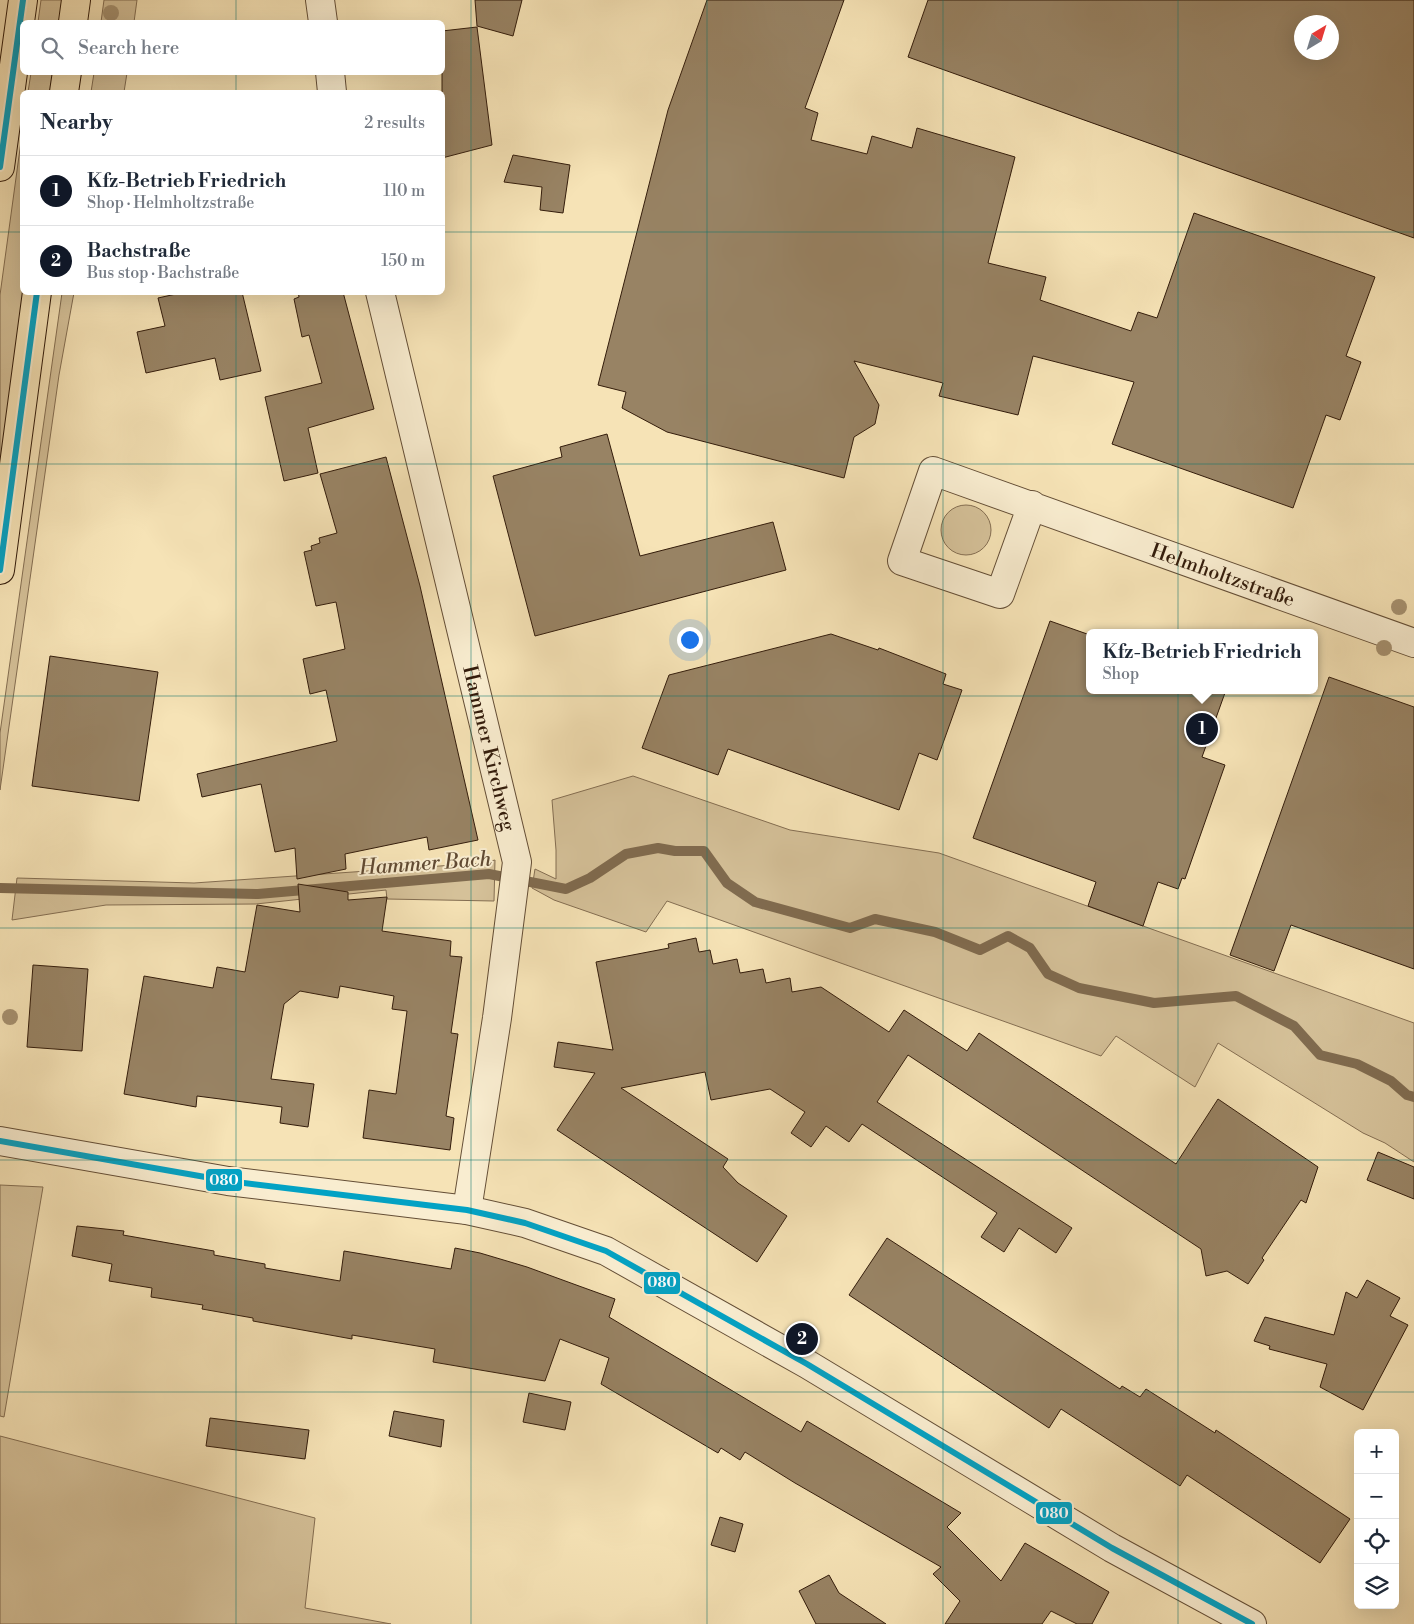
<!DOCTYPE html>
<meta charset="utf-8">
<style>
body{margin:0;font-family:"Libre Bodoni",serif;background:#f6f6f7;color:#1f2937}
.controls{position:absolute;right:15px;bottom:15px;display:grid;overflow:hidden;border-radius:8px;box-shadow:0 5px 20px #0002}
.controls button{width:45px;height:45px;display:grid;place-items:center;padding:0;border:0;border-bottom:1px solid #e0e1e3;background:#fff;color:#1f2937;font:25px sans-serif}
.compass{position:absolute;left:1294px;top:15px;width:45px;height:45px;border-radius:50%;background:#fff;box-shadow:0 5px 20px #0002;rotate:38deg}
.you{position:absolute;left:689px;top:639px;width:18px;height:18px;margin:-12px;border:4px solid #fff;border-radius:50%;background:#1a73e8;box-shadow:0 0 0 8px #1a73e833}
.badge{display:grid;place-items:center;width:32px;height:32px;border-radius:50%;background:#111827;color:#fff;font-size:16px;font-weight:700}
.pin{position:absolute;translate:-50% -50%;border:2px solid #fff;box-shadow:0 1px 5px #0006}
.popup{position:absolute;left:1086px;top:629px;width:232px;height:65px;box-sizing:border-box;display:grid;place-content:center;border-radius:8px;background:#fff;filter:drop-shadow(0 1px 4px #0005);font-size:16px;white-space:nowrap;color:#747a83}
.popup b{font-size:19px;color:#1f2937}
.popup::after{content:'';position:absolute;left:50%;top:100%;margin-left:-10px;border:10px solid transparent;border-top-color:#fff}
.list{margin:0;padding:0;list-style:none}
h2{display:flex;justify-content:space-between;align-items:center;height:65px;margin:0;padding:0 20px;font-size:21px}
h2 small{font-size:16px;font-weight:400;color:#747a83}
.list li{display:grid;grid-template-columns:32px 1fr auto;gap:15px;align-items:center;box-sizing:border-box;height:70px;padding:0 20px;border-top:1px solid #e0e1e3}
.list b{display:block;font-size:19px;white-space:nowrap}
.list p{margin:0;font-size:16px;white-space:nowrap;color:#747a83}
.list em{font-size:16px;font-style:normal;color:#747a83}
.icon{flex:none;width:28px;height:28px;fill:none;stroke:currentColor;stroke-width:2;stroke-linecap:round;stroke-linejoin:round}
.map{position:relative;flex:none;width:1414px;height:1624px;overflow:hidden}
.search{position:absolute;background:#fff;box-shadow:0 5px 20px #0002;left:20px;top:20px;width:425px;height:55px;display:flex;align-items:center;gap:12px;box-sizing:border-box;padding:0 18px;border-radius:8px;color:#747a83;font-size:19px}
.panel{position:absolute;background:#fff;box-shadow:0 5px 20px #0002;left:20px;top:90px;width:425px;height:205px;border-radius:8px}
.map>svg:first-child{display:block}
.green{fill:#d5c199;stroke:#846e52}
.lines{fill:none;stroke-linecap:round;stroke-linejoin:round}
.stream{stroke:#806b4f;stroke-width:10}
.building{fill:#988364;stroke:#331c0b;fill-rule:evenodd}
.minor-casing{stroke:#644e36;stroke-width:30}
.tertiary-casing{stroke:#644e36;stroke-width:30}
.primary-casing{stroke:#331c0b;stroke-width:30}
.minor{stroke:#f9edd0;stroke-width:28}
.tertiary{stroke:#f9edd0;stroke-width:28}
.primary{stroke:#f6e3b6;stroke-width:28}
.bus-1-casing{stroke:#f9edd0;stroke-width:10}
.bus-1{stroke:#03a2c4;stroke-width:6}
.tree{fill:#a69170}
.grid{fill:none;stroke:#0f766e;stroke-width:1;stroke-opacity:0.55}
.labels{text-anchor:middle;stroke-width:4;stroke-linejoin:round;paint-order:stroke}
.street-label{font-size:20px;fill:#331c0b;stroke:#f9edd0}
.water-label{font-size:21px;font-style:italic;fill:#604a33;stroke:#f9edd0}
.line-badge{stroke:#f9edd0;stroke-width:2}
.badge-label{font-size:14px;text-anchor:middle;font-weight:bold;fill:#fff}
</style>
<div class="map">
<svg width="1414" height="1624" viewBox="0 0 1414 1624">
<rect width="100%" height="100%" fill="#f6e3b6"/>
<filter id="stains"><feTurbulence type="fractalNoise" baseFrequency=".004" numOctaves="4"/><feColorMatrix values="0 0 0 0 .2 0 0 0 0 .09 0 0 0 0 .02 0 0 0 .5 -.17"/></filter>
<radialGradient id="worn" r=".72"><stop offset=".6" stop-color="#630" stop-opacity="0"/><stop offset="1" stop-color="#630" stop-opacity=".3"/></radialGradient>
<path class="green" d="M41,0H62L59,22H38Z
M104,0H137L134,22H101Z
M31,73H53L50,92H28Z
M94,73H127L124,92H91Z
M22,134L23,293L0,468V295Z
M62,293H74L73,298L59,375L0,790V733Z
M941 530a25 25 0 1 1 50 0a25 25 0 1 1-50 0Z
M633,776L790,830L939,853L1414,1023V1162L1385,1143L1363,1133L1218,1043L1195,1087L1116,1036L1101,1056L667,901L646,932L554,900L532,888L535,869L556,879V850L552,800Z
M495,860L494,901L387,899L386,890L256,904L106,905L12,920L17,878L194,883L483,863Z
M0,1185L43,1187L4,1417L0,1416Z
M0,1436L315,1518L305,1608L391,1624H0Z"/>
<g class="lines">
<path class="stream" d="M0,888L258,894L489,874L566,889L590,878L626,854L658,848L675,851H704L727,883L755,902L850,928L875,919L935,932L980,950L1008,936L1030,948L1048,974L1079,988L1154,1003L1236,996L1294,1026L1320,1055L1357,1064L1391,1081L1407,1095L1414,1097"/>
</g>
<path class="building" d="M475,0H522L513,36L477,26Z
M707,0H844L805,108L818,113L811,140L867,154L872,136L912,148L917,128L1015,157L988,263L1046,277L1040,300L1131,331L1138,312L1157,318L1194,213L1375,277L1346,356L1361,362L1340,420L1326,415L1293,508L1112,444L1134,382L1033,356L1018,415L939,396L943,383L854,361L879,405L875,424L854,437L844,478L667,432L622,408L626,392L598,385L668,110Z
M928,0H1414V238L908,57ZM1302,22H1332V52H1302Z
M477,27L492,145L442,158V31Z
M513,155L570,165L563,213L540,210L542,187L504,182Z
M185,292H242L261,371L220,380L215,358L146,373L137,332L165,326L158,298Z
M298,292H343L374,409L308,428L318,473L284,481L265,397L322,383L309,335L302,337L294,299L299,297Z
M607,434L640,556L773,522L786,570L535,636L493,476L562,457L560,447Z
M386,457L420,586L478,840L429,850L427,837L345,854L346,869L297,879L295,848L275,852L261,784L202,797L197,774L337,741L326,690L310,694L303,659L345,649L336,602L316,606L304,552L312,550L311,546L320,543L319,538L337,533L320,474Z
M1050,621L1090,635V690H1226L1202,757L1225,765L1185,879L1182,878L1178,889L1158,882L1143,926L1088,906L1096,882L973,838Z
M831,634L878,650L879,648L946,674L943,684L962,690L937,760L919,753L899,810L728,749L718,775L642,748L669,675Z
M50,656L158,672L139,801L32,786Z
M1329,677L1414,707V969L1291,925L1274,971L1230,955Z
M298,884L348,892V900L387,897L382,931L451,941L450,956L462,957L451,1033L458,1034L446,1116L454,1118L450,1150L363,1138L369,1090L396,1094L407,1011L392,1009L394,996L340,986L338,998L300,991L284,1004L271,1079L314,1084L308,1127L280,1123L282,1107L197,1096L196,1107L124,1094L144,976L213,988L217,967L245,972L257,905L300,912Z
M696,938L699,952L710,950L713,964L737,959L740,973L763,969L766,983L790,978L792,992L821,987L889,1032L904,1010L967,1051L979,1033L1176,1164L1218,1099L1318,1167L1306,1203L1301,1200L1262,1258L1264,1260L1248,1284L1227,1271L1206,1276L1201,1249L908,1055L877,1102L1072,1228L1056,1253L1019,1228L1004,1252L981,1237L997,1213L862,1124L849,1142L826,1126L811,1147L791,1133L805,1112L770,1089L711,1100L705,1072L621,1088L728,1159L723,1167L738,1183L787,1216L757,1262L557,1130L595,1073L554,1067L558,1042L613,1050L596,962L669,948L668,944Z
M33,965L88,969L82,1051L27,1047Z
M1378,1152L1414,1167V1199L1367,1180Z
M77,1226L124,1231L123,1235L214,1251V1255L265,1264V1268L340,1281L344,1251L451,1269L455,1248L480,1253L527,1267L579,1286L615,1299L609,1317L731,1390L801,1432L807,1421L961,1513L947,1527L1001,1581L1025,1543L1109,1592L1092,1624H1077L1051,1611L1042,1624H945L960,1601L933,1574L941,1567L795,1483L745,1452L740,1460L721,1448L718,1453L601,1384L609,1358L560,1339L545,1381L433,1362L435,1349L352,1335V1339L253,1321V1318L202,1309L203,1305L151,1297L152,1288L109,1281L112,1264L72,1256Z
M887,1238L1120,1389L1122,1386L1140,1397L1146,1389L1215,1433L1216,1430L1350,1519L1320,1563L1187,1475L1180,1486L1061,1409L1049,1428L849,1295Z
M1367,1280L1400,1298L1390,1316L1408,1325L1363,1410L1320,1387L1327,1364L1269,1349L1270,1346L1254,1341L1265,1317L1334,1335L1346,1292L1357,1298Z
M529,1393L571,1402L565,1430L523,1422Z
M394,1411L444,1420L441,1447L389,1436Z
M210,1418L309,1430L305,1459L206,1446Z
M720,1517L743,1524L735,1552L711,1545Z
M829,1575L839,1593L886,1624H816L799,1591Z"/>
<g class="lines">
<g class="minor-casing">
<g id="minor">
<path d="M320,0L323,22"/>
<path d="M330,72L332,92"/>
<path id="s1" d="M380,292L517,862L497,1018L467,1210"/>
<path id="s2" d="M1032,505L1000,594L902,561L933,471L1414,643"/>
</g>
</g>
<g class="tertiary-casing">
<path id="tertiary" d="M0,1141L228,1181L467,1210L525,1223L606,1251L807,1364L1112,1548L1252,1624"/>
</g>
<g class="primary-casing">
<path id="primary" d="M73,22L76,0
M64,92L67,72
M0,167L23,0
M0,570L37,292"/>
</g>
<use href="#minor" class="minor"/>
<use href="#tertiary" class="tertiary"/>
<use href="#primary" class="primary"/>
<g class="bus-1-casing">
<path id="bus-1" d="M0,167L23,0
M0,570L37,292
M0,1141L228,1181L467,1210L525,1223L606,1251L807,1364L1112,1548L1252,1624"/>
</g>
<use href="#bus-1" class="bus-1"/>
</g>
<g class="tree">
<circle cx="111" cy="13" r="8"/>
<circle cx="1399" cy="607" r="8"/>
<circle cx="1384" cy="648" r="8"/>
<circle cx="10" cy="1017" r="8"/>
</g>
<path class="grid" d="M236,0V22M471,0V1624M707,0V1624M943,0V1624M1178,0V1624M236,72V92M0,232H22M442,232H1414M236,292V1624M0,464H1414M0,696H1414M0,928H1414M0,1160H1414M0,1392H1414"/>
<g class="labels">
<g class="street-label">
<text dy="7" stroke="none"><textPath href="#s2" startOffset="601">Helmholtzstraße</textPath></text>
<text dy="7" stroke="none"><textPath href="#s1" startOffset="469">Hammer Kirchweg</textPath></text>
</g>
<g class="water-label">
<text transform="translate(425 863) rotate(-4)" y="7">Hammer Bach</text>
</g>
</g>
<g class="line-badge">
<rect x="205" y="1168" width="38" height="24" rx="5" fill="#03a2c4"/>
<rect x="643" y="1271" width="38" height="24" rx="5" fill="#03a2c4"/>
<rect x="1035" y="1501" width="38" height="24" rx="5" fill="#03a2c4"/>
</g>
<g class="badge-label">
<text x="224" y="1185">080</text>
<text x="662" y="1287">080</text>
<text x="1054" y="1518">080</text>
</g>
<rect width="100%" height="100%" filter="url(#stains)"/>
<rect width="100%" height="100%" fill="url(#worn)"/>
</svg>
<div class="controls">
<button>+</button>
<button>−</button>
<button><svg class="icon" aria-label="locate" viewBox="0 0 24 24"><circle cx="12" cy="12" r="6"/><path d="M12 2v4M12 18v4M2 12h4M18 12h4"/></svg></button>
<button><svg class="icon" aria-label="layers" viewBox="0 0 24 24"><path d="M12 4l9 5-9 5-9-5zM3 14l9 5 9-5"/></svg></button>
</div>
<svg class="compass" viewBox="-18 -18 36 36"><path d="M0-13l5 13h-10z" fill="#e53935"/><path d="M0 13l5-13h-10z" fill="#747a83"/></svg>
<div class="you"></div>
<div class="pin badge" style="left:1202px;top:729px">1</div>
<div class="popup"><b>Kfz-Betrieb Friedrich</b>Shop</div>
<div class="pin badge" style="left:802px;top:1339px">2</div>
<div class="search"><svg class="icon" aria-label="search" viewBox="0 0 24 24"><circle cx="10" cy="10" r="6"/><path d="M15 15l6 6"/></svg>Search here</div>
<section class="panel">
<h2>Nearby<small>2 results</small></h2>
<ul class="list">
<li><span class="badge">1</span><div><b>Kfz-Betrieb Friedrich</b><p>Shop · Helmholtzstraße</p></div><em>110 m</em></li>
<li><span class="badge">2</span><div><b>Bachstraße</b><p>Bus stop · Bachstraße</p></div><em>150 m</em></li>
</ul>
</section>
</div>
